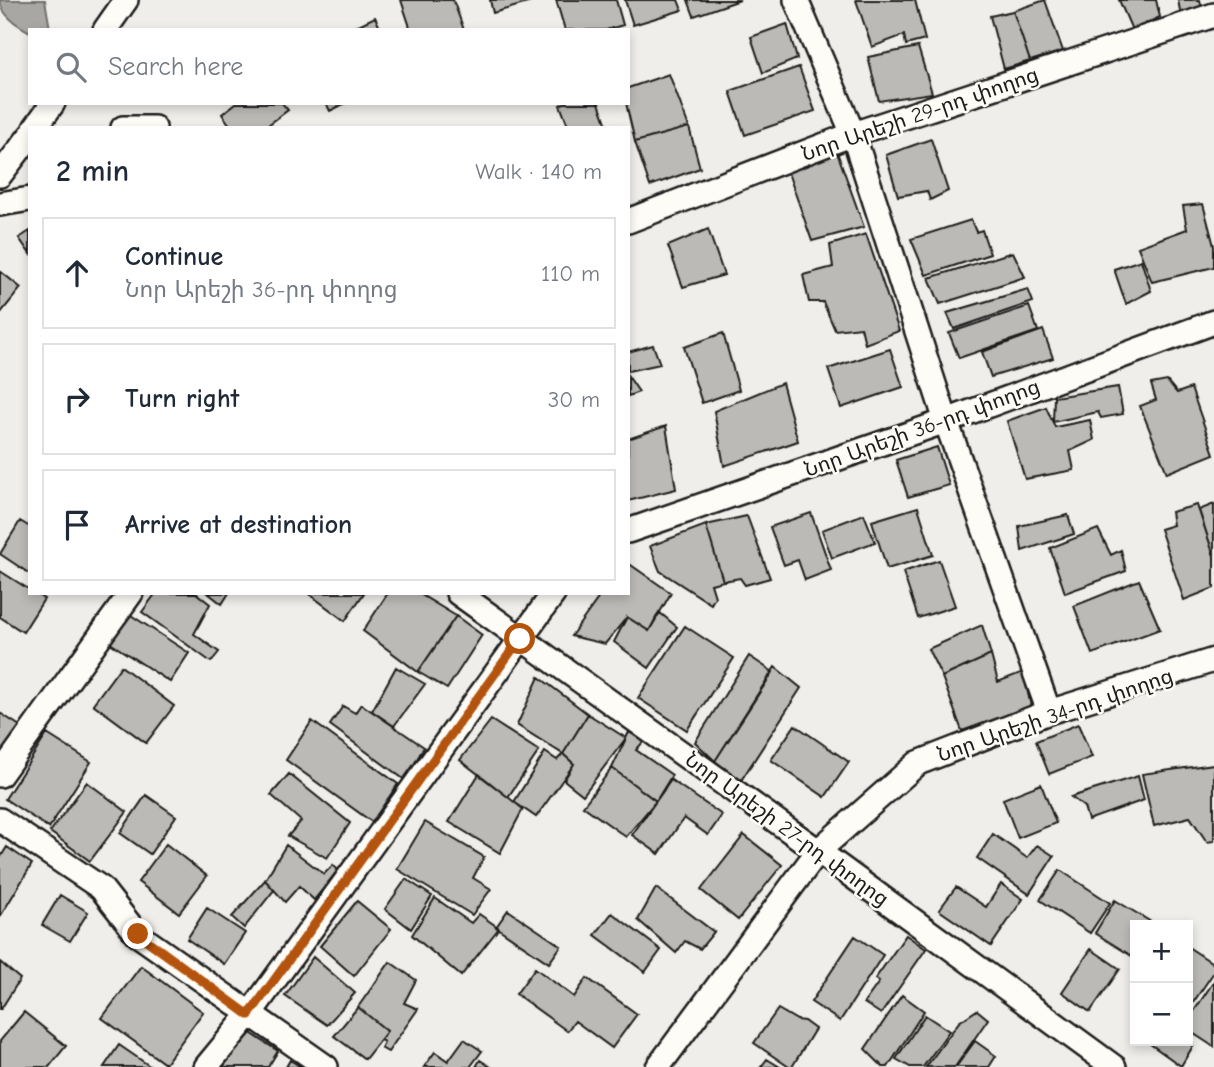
<!DOCTYPE html>
<meta charset="utf-8">
<style>
body{margin:0;font-family:"Comic Neue","Noto Sans Armenian",sans-serif;background:#f2f2f3;color:#1f2937}
.controls{position:absolute;right:21px;bottom:21px;display:grid;overflow:hidden;border-radius:0px;box-shadow:0 4px 10px #0003}
.controls button{width:63px;height:63px;display:grid;place-items:center;padding:0;border:0;border-bottom:2px solid #e0e1e3;background:#fff;color:#1f2937;font:35px sans-serif}
.stop{position:absolute;width:21px;height:21px;margin:-16px;border:5px solid #b45309;border-radius:50%;background:#fff}
.stop.end{background:#b45309;border-color:#fff;box-shadow:0 2px 7px #0008}
.list{margin:0;padding:0;list-style:none}
h2{display:flex;justify-content:space-between;align-items:center;height:91px;margin:0;padding:0 28px;font-size:30px}
h2 small{font-size:23px;font-weight:400;color:#747a83}
.list li{display:grid;grid-template-columns:46px 1fr auto;gap:21px;align-items:center;box-sizing:border-box;height:112px;margin:0 14px 14px;padding:0 14px;border:2px solid #e0e1e3;border-radius:0px}
.list b{display:block;font-size:26px;white-space:nowrap}
.list p{margin:0;font-size:23px;white-space:nowrap;color:#747a83}
.list em{font-size:23px;font-style:normal;color:#747a83}
.icon{flex:none;width:38px;height:38px;fill:none;stroke:currentColor;stroke-width:2;stroke-linecap:round;stroke-linejoin:round}
.map{position:relative;flex:none;width:1214px;height:1067px;overflow:hidden}
.search{position:absolute;background:#fff;box-shadow:0 4px 10px #0003;left:28px;top:28px;width:602px;height:77px;display:flex;align-items:center;gap:18px;box-sizing:border-box;padding:0 24px;border-radius:0px;color:#747a83;font-size:26px}
.panel{position:absolute;background:#fff;box-shadow:0 4px 10px #0003;left:28px;top:126px;width:602px;height:469px;border-radius:0px}
.map>svg:first-child{display:block}
.water{fill:#a8a7a3;stroke:#706f6d;stroke-width:2}
.building{fill:#bbbab6;stroke:#1c1c1c;stroke-width:2}
.lines{fill:none;stroke-linecap:round;stroke-linejoin:round}
.street-casing{stroke:#1c1c1c;stroke-width:28}
.street{stroke:#fdfcf7;stroke-width:23}
.route{stroke:#b45309;stroke-width:9}
.labels{text-anchor:middle;stroke-width:5;stroke-linejoin:round;paint-order:stroke}
.street-label{font-size:21px;fill:#1c1c1c;stroke:#fdfcf7}
</style>
<div class="map">
<svg width="1214" height="1067" viewBox="0 0 1214 1067">
<rect width="100%" height="100%" fill="#f0eeea"/>
<filter id="ink" filterUnits="userSpaceOnUse"><feTurbulence type="fractalNoise" baseFrequency=".0143" numOctaves="2"/><feDisplacementMap in="SourceGraphic" scale="14" xChannelSelector="R" yChannelSelector="G"/><feConvolveMatrix kernelMatrix="1 2 1 2 8 2 1 2 1" color-interpolation-filters="sRGB"/></filter>
<g filter="url(#ink)">
<path class="water" d="M0,0H45L50,29L30,30V32C17,25 1,15 0,0Z"/>
<path class="building" d="M401,0H453L464,30H411Z
M490,0H538L493,13Z
M556,0H616L623,25L606,30H565Z
M625,0H678L682,10L633,25Z
M688,0H740L694,16Z
M856,0H915L925,40L906,45L904,35L872,47Z
M1045,0L1063,51L1030,61L1013,11Z
M1119,0H1156L1160,17L1132,30Z
M1178,0H1200L1202,9L1181,16Z
M1013,11L1030,61L1004,69L990,16Z
M375,17L381,30H348Z
M787,24L797,59L763,73L751,37Z
M918,47L932,93L879,101L868,57Z
M799,67L815,111L745,135L730,91Z
M669,74L689,127L635,142L626,103H628V88Z
M236,103H282L288,110L264,128H232L222,114Z
M326,103H346L330,111Z
M564,103H599L608,128H569L560,105Z
M689,127L700,168L650,186L635,142Z
M931,139L948,191L930,200L927,191L898,196L886,155Z
M837,152L864,227L812,241L786,167Z
M1203,204L1214,246V267L1152,282L1138,247L1187,229L1183,206Z
M971,220L976,232L982,230L990,254L926,275L911,239Z
M708,229L724,275L683,287L668,246Z
M30,231V254L19,238Z
M866,234L899,331L865,344L861,327L835,330L823,302H809L803,275L833,267L830,245Z
M1013,252L1025,277L940,304L929,278Z
M1141,260L1151,291L1126,304L1114,269Z
M0,271L21,288L0,314Z
M1028,289L1033,302L954,329L947,313Z
M1029,306L1038,331L959,358L949,333Z
M1043,330L1053,358L991,377L982,352Z
M723,333L739,390L702,403L684,347Z
M653,345L660,364L628,371V352Z
M890,349L903,387L841,408L828,369Z
M628,376L639,392L628,396Z
M1167,381L1177,393L1191,388L1214,454L1167,473L1140,406L1156,400L1151,384Z
M782,383L798,441L724,466L714,411Z
M1118,387L1123,414L1101,418L1098,412L1053,422L1054,397Z
M1046,407L1055,427L1090,420L1094,440L1070,451L1074,470L1025,479L1007,421Z
M666,426L676,489L628,501V439Z
M937,447L949,485L908,497L896,460Z
M1214,504V556L1199,510Z
M1197,505L1214,556V588L1184,600L1160,529L1173,525L1171,512Z
M918,507L933,555L887,569L872,521Z
M811,513L831,570L805,580L798,560L784,565L770,527Z
M864,514L875,542L832,558L822,530Z
M1068,515L1074,534L1022,551L1019,526Z
M747,516L770,578L745,585L740,578L723,581L706,525Z
M20,521L30,527V574L0,554Z
M706,525L723,581L711,584L715,597L711,604L660,571L650,546Z
M1098,529L1111,555L1121,550L1126,571L1065,593L1050,548Z
M939,560L955,606L918,618L903,572Z
M628,563L671,593L649,631L627,617L605,644L571,636L602,593H628Z
M0,571L30,590V593H35L44,599L23,632L0,617Z
M1139,580L1160,629L1092,654L1074,606Z
M156,593H196L210,604L194,634L219,652L211,662L142,612Z
M208,593H229L222,604Z
M308,593H364L345,621Z
M388,593H418L456,616L418,672L363,631Z
M120,608L189,653L170,682L101,637Z
M659,612L677,627L649,668L614,642L627,617L649,631Z
M456,616L482,635L447,689L418,672Z
M982,625L991,655L942,677L928,649Z
M685,626L734,658L687,730L638,698Z
M991,655L998,682L1023,672L1031,706L962,731L942,677Z
M749,656L773,672L715,761L695,742Z
M121,666L174,706L146,743L93,704Z
M396,667L425,684L394,726L372,711Z
M775,667L801,688L740,782L715,761Z
M539,677L588,714L563,754L517,725Z
M361,704L424,747L405,780L330,725L343,706L355,713Z
M0,713L23,728L0,760Z
M588,714L626,738L583,795L564,780L574,764L563,754Z
M491,720L539,751L508,797L460,760Z
M312,721L398,784L372,822L286,760Z
M1078,724L1092,757L1049,774L1036,741Z
M795,725L849,762L825,797L771,760Z
M629,732L644,741L636,750L672,775L656,801L612,768Z
M47,734L91,762L49,828L5,799Z
M545,752L557,760L563,754L574,764L536,817L514,802Z
M1214,764V841L1207,842L1190,817L1154,826L1142,774Z
M612,768L656,801L626,837L583,806Z
M289,774L350,823L327,858L288,836L301,821L271,795Z
M479,774L523,809L500,853L449,822Z
M1138,776L1144,800L1088,820L1084,807L1071,797Z
M671,780L722,815L708,835L684,818L659,854L632,835Z
M87,782L127,812L90,861L50,832Z
M1041,784L1056,823L1018,838L1003,799Z
M146,795L176,816L150,854L120,833Z
M425,822L484,857L473,878L491,889L472,915L397,869Z
M993,834L1027,858L1037,845L1054,856L1029,894L977,858Z
M744,835L782,865L738,920L701,890Z
M166,844L207,876L179,913L138,882Z
M286,845L324,874L333,865L338,870L314,900L299,886L285,902L265,880Z
M7,847L32,864L0,917V858Z
M1060,870L1110,903L1090,933L1040,900Z
M406,879L432,896L411,929L385,909Z
M265,880L274,890L244,928L232,917Z
M1001,884L1023,899L991,946L939,910L956,887L986,907Z
M656,888L714,932L700,949L685,941L676,953L638,920Z
M60,895L88,912L70,941L42,925Z
M435,898L471,923L479,914L499,928L461,976L412,935Z
M1115,900L1156,925H1135V958L1095,933Z
M357,901L391,929L354,976L320,946Z
M207,908L245,933L224,964L187,939Z
M508,910L561,946L549,963L496,927Z
M612,913L661,950L645,972L595,935Z
M906,935L926,949L881,1014L864,1003L879,982L875,979Z
M855,936L883,955L840,1021L811,1002Z
M1188,947L1214,964V972L1188,1010Z
M1091,949L1120,969L1090,1012L1062,992Z
M313,957L355,993L327,1025L285,996Z
M0,962L20,979L1,1009H0Z
M390,962L416,980L404,1003L418,1009L388,1052L381,1048L384,1042L380,1040L387,1031L358,1007Z
M141,966L203,1012L165,1064L102,1018Z
M535,968L574,997L587,978L637,1014L612,1048L575,1021L567,1031L516,994Z
M1214,981V1047L1188,1030V1020Z
M902,995L924,1011L888,1067H883L865,1049Z
M358,1007L387,1031L365,1059L334,1036Z
M778,1009L797,1020L804,1021L815,1029L792,1067H789L754,1043Z
M977,1010L988,1019L955,1067H926L959,1022Z
M24,1012L66,1046L49,1067H0V1041Z
M925,1015L949,1031L923,1067H910L896,1059Z
M246,1030L278,1051L268,1067H222Z
M464,1039L482,1051L470,1067H424L435,1052L448,1061Z
M975,1041L996,1056L989,1067H956Z
M1146,1041H1185L1193,1046L1181,1066Z
M119,1045L151,1067H104Z
M767,1059L780,1067H761Z
M290,1060L301,1067H286Z
M480,1060L491,1067H476Z"/>
<g class="lines">
<g class="street-casing">
<path id="street" d="M796,0L853,134L946,421L1049,712
M105,30L126,0
M35,128L53,103
M123,128H154
M0,175L30,136
M0,204L30,199
M628,221L853,134L1214,15
M628,531L946,421L1214,322
M458,593L818,851L1114,1067
M0,775L131,593
M0,820L101,888L137,934L326,1067
M206,1067L249,1015L554,593
M658,1067L818,851L918,763L1049,712L1214,660"/>
</g>
<use href="#street" class="street"/>
</g>
</g>
<g class="lines" filter="url(#ink)">
<path class="route" d="M138,934L249,1015L520,639"/>
</g>
<g class="labels">
<g class="street-label">
<text transform="translate(920 114) rotate(-19)" y="7">Նոր Արեշի 29-րդ փողոց</text>
<text transform="translate(922 428) rotate(-20)" y="7">Նոր Արեշի 36-րդ փողոց</text>
<text transform="translate(1055 715) rotate(-19)" y="7">Նոր Արեշի 34-րդ փողոց</text>
<text transform="translate(787 829) rotate(36)" y="7">Նոր Արեշի 27-րդ փողոց</text>
</g>
</g>
</svg>
<div class="controls">
<button>+</button>
<button>−</button>
</div>
<div class="stop" style="left:520px;top:639px"></div>
<div class="stop end" style="left:138px;top:934px"></div>
<div class="search"><svg class="icon" aria-label="search" viewBox="0 0 24 24"><circle cx="10" cy="10" r="6"/><path d="M15 15l6 6"/></svg>Search here</div>
<section class="panel">
<h2>2 min<small>Walk · 140 m</small></h2>
<ul class="list">
<li><svg class="icon" aria-label="ahead" viewBox="0 0 24 24"><path d="M12 20V5M6 11l6-6 6 6"/></svg><div><b>Continue</b><p>Նոր Արեշի 36-րդ փողոց</p></div><em>110 m</em></li>
<li><svg class="icon" aria-label="right" viewBox="0 0 24 24"><path d="M7 20v-9h11M14 6l5 5-5 5"/></svg><div><b>Turn right</b></div><em>30 m</em></li>
<li><svg class="icon" aria-label="arrive" viewBox="0 0 24 24"><path d="M6 21V4h12l-3 4 3 4H6"/></svg><div><b>Arrive at destination</b></div></li>
</ul>
</section>
</div>
